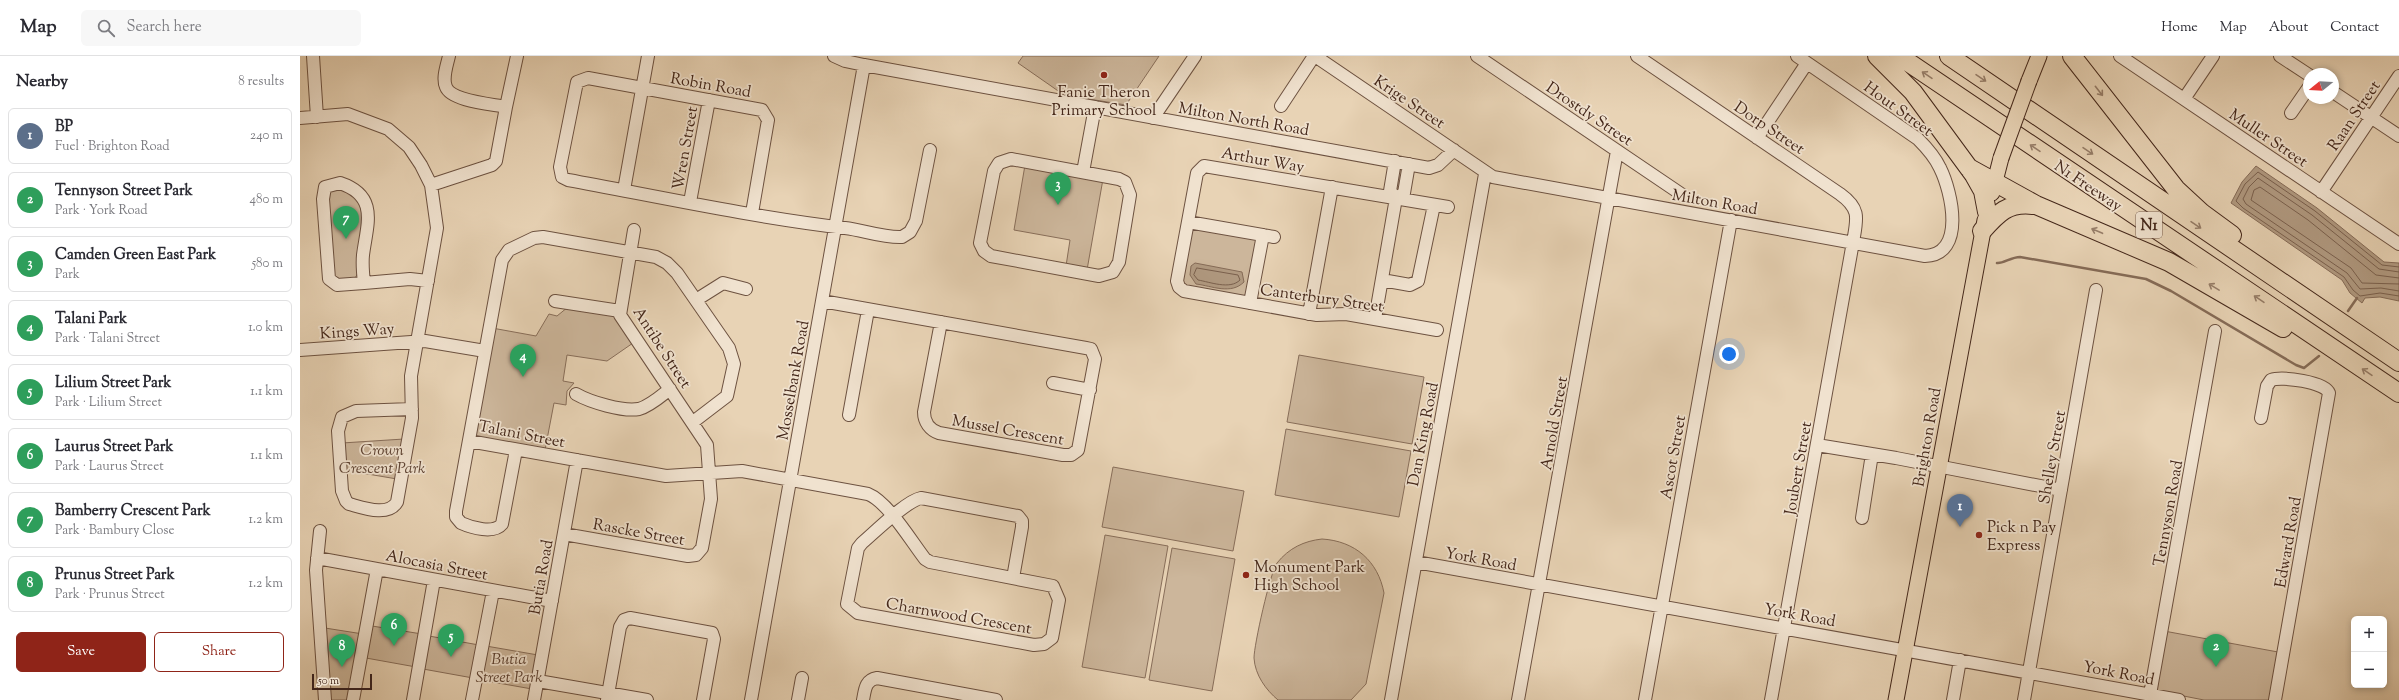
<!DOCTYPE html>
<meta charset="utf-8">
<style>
body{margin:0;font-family:"Sorts Mill Goudy",serif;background:#f7f7f7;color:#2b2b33}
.controls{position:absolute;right:12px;bottom:12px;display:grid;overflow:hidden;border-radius:6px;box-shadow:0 2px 6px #0003}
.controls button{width:36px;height:36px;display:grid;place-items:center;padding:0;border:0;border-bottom:1px solid #e1e1e2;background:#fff;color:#2b2b33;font:20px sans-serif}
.compass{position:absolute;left:2003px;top:12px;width:36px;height:36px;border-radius:50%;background:#fff;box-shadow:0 2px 6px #0003;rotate:252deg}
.scale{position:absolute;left:12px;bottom:10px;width:60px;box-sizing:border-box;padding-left:4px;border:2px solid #44271a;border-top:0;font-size:11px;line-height:14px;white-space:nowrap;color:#44271a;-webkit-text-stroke:3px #f0e2cf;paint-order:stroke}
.you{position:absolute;left:1429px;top:298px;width:14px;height:14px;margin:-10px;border:3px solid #fff;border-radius:50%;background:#1a73e8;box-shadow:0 0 0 6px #1a73e833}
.badge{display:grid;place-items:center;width:26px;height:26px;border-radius:50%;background:#8f2418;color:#fff;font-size:13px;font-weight:700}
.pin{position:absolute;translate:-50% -33px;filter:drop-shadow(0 1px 2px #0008)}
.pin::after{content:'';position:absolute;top:21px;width:14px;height:12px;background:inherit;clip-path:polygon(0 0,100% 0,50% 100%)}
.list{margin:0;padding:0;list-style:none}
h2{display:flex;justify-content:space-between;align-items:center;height:52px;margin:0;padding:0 16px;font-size:17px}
h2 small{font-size:13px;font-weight:400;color:#7c7c81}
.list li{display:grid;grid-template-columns:26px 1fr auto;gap:12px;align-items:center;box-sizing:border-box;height:56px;margin:0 8px 8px;padding:0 8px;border:1px solid #e1e1e2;border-radius:6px}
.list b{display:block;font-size:15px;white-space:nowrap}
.list p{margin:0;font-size:13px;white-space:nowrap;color:#7c7c81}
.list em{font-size:13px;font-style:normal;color:#7c7c81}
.actions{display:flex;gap:8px;padding:12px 16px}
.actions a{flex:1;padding:9px 0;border:1px solid #8f2418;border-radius:6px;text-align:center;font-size:14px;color:#8f2418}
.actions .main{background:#8f2418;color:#fff}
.icon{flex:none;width:22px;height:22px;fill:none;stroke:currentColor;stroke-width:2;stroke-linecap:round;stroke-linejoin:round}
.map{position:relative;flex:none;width:2099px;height:644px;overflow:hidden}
header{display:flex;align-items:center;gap:24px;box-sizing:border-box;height:56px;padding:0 20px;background:#fff;border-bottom:1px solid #e1e1e2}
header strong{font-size:19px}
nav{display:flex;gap:22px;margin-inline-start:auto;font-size:14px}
.search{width:280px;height:36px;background:#f7f7f7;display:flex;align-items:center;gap:10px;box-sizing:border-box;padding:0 14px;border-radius:6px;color:#7c7c81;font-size:15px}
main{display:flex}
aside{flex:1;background:#fff}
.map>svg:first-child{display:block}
.green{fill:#ccb69b;stroke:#886e5a}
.water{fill:#b09980;stroke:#856b57}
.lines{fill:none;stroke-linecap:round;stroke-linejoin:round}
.shore{stroke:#7a604d;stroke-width:1}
.stream{stroke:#856b57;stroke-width:2.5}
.minor-casing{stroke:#6d5241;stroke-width:14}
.major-casing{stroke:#44271a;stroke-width:17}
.highway-casing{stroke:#44271a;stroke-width:20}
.minor{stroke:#f0e2cf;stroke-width:12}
.major{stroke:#e8d3b5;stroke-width:15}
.highway{stroke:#e8d3b5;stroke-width:18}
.major-bridge-casing{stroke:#44271a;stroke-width:17;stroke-linecap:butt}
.major-bridge{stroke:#e8d3b5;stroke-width:15}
.oneway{stroke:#967d68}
.poi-dot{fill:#8f2418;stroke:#f0e2cf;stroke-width:1.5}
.labels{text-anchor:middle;stroke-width:3.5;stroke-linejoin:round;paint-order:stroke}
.shield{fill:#f0e2cf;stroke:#785f50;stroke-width:1}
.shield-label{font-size:15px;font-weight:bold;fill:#44271a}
.street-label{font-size:16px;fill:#44271a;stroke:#f0e2cf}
.poi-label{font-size:16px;fill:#44271a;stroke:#f0e2cf;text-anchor:start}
.park-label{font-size:16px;font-style:italic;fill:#5f4434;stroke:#f0e2cf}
</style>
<header>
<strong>Map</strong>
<div class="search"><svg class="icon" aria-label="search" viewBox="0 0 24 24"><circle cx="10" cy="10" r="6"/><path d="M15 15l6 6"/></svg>Search here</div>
<nav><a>Home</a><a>Map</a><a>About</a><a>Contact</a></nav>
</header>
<main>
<aside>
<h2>Nearby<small>8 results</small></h2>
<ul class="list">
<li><span class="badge" style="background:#5c6f8a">1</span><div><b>BP</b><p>Fuel · Brighton Road</p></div><em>240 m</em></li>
<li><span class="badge" style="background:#2e9e5b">2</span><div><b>Tennyson Street Park</b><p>Park · York Road</p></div><em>480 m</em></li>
<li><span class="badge" style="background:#2e9e5b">3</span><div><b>Camden Green East Park</b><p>Park</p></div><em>580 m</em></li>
<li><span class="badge" style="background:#2e9e5b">4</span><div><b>Talani Park</b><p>Park · Talani Street</p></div><em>1.0 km</em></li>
<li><span class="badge" style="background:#2e9e5b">5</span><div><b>Lilium Street Park</b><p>Park · Lilium Street</p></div><em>1.1 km</em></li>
<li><span class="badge" style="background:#2e9e5b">6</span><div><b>Laurus Street Park</b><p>Park · Laurus Street</p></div><em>1.1 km</em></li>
<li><span class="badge" style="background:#2e9e5b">7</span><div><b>Bamberry Crescent Park</b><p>Park · Bambury Close</p></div><em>1.2 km</em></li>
<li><span class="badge" style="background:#2e9e5b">8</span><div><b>Prunus Street Park</b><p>Park · Prunus Street</p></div><em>1.2 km</em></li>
</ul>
<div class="actions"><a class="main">Save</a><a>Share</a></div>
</aside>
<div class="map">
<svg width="2099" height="644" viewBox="0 0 2099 644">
<rect width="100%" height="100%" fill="#e8d3b5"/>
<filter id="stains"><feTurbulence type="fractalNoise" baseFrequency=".005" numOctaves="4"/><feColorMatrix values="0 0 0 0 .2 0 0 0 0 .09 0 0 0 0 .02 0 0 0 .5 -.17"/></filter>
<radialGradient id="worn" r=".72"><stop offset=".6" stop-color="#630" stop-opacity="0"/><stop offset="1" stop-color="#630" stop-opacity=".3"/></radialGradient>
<path class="green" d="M723,0H859L826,49L764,39L718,7Z
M725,109L803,123L787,214L766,210L770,184L714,174Z
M28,132L51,134L63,152L58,217L55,222L37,224L33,222Z
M893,172L957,184L946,240L886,232L881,222Z
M268,251L315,260L333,287L307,305L267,299L263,325L274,327L267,335L266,349L254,347L245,394L175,380L192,272L236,280L249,258L257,260Z
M999,299L1124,321L1112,388L987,366Z
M986,373L1111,395L1099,461L975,439Z
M104,383L97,423L44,414L42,387Z
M813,411L944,435L933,495L802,471Z
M805,479L868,490L845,622L782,611Z
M1022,483C1055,485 1078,505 1084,537L1066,628L1051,644H978C966,634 955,619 954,602C954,589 970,517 977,507C989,492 1004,485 1022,483Z
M872,492L935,503L912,635L849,624Z
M72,570L122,578L116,611L66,602Z
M25,572L63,578L51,644H30Z
M1864,575L1978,596L1970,644H1904L1858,635L1856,633Z
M129,580L179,589L173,622L123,613Z
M186,590L238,599L232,633L181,624Z"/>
<path class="water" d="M1956,110L2017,152L2084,206L2099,207V245L2080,241L2065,242L2062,247L2050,237L2042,224L1931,147L1942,126Z
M895,207L942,216L944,226C931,239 912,230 896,228L890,219L891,210Z"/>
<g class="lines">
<path class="shore" d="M2099,211L2082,209L2015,155L1958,116L1945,128L1936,145L1943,152L2044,221L2053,234L2060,240L2080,237L2099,240
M897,212L938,219L940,224C930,234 910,226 898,224L894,219Z
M2099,216L2079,213L2012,159L1958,122L1949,131L1943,143L1946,148L2047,217L2060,233L2081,232L2099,235
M2099,222L2076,219L2008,164L1960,131L1954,134L1951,144L2051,212L2062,227L2099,228"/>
<path class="stream" d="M1697,207C1703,208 1711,201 1720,201L1846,223L1871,235L1996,309L2004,312L2019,300
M2048,255L2057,242"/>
<g class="minor-casing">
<path id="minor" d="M13,0L17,61
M149,0C147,9 142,22 146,31C151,45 192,48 206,51L217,0
M534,0L545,5L564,9L1129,112L1138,109L1154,94
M1015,0L1193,121L1625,200C1666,199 1652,136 1640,112C1635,101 1627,92 1618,83L1497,0
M1177,0L1384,140
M1337,0L1540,138C1561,153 1557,163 1553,186L1471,644
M1820,0L2099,188
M1980,0L2009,19
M2033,36L2099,80
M1884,43L1913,0
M981,50L1014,0
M1991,57L2009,31
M0,62L48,58L88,73L109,91L121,109L131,129L137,172L111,320L112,362L97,446C88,461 64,452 49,448L46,445L42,435L38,375L42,361L56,355L112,353
M853,62L895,0
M1457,82L1507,7
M711,103L819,123L825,126L830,139L819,206L813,216L799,220L691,200L684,195L680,187L694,115L699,107Z
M1095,105L1090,135L1096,142
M783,116L795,51
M40,127C79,140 67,168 63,199C62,209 63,218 64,227L37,229L29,223L23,143L25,131Z
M131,129L192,109L196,105L206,51
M324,134L348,0
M2021,136L2099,20
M390,146L409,44
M452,157L468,64L462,54L288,22L277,26L260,111L262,121L268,124C360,141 452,161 545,172C563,174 583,182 602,181L610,176L616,165L630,94
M888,166L974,181
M1082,224L1110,229L1118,225L1134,149
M64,227L110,223L128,225
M396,244L423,227L446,233
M255,245L320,255
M522,245L786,292L791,293L795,303L778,394L771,399H763L639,377C630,374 624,366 624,356L641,266
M950,247L963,179
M1009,258L1032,131
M1075,263L1096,142L1104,137L1109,108
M1137,274L1046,258L1017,259L884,235L879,231L877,225L897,117L904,110L1148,151
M0,294L125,285L185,295
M753,327L790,334
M276,338C290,346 323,356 339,353C350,350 361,340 370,333
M549,359L568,254
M1961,362L1967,330L1971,324C1982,320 2025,326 2029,337L1975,644
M169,385L366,420L442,415L568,438C588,446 611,485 625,503L630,506L753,530L759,544L752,582L744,588L734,589L558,557L547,548L558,492L562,487C575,476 606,445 621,442L718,460L722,465V471L713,522
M1517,389L1596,402L1761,434
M216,394L202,468C194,478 172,472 161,467L156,461V455L202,204L209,194L234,182L243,181L356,201L367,207L377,217L429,292L434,308L427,340L393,366
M1562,462L1572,398
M20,475L16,514L25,644
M264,478L388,500L396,499L402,492L411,443L407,389L320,259L334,174
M17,502L252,545
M1116,506L1879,644
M238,625L347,644
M53,644L77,513
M113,644L134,524
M172,644L193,535
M234,644L277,404
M307,644L320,571L324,564L330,562L412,577L414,583L403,644
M451,644L564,9
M498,644L502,622
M563,644C565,634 565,624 577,622L696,644
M1091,644L1185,118
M1218,644L1317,95
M1345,644L1431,164
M1653,644L1660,604
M1724,644L1796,234
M1849,644L1915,275"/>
</g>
<g class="major-casing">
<path id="major" d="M1729,25L1739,0
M1692,137L1701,102
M1596,644L1685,164"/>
</g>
<g class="highway-casing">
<path id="highway" d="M1577,0L1613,36L1674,119L1683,135L1687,156
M1599,0L2099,337
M1649,0L2099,306
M1772,0L1876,133L1902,157L1932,179
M1669,112L1736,149L1869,206L1983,272
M1682,175C1698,157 1708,146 1733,149"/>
</g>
<use href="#minor" class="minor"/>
<use href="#major" class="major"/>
<use href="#highway" class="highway"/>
<g class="major-bridge-casing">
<path id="major-bridge" d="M1701,102L1729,25"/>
</g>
<use href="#major-bridge" class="major-bridge"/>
</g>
<defs><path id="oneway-shaft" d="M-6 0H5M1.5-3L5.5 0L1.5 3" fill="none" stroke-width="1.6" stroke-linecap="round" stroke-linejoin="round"/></defs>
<g class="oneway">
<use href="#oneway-shaft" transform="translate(1627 19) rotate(-146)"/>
<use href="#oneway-shaft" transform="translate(1681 22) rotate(34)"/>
<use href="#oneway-shaft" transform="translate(1799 35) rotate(52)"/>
<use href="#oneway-shaft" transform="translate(1735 92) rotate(-146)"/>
<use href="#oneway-shaft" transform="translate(1788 95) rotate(34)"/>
<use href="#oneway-shaft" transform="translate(1896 169) rotate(34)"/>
<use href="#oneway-shaft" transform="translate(1797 175) rotate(-157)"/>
<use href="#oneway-shaft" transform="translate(1914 231) rotate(-149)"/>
<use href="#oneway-shaft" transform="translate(1959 243) rotate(-146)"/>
<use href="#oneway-shaft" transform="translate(2067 316) rotate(-146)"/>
</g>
<g class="poi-dot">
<circle cx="804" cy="19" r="4"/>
<circle cx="1679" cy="479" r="4"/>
<circle cx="946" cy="519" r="4"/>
</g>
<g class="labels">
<rect class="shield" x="1836" y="156" width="26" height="26" rx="3"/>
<g class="shield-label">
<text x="1849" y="174">N1</text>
</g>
<g class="street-label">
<text transform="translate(411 28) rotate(10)" y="6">Robin Road</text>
<text transform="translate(1110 45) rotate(34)" y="6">Krige Street</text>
<text transform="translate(1599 52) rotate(36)" y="6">Hout Street</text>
<text transform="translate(1290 57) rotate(34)" y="6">Drostdy Street</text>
<text transform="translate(2053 59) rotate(-56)" y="6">Raan Street</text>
<text transform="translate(944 62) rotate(10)" y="6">Milton North Road</text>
<text transform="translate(1470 71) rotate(34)" y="6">Dorp Street</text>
<text transform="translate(1969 81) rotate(34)" y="6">Muller Street</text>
<text transform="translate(384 92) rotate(-80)" y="6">Wren Street</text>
<text transform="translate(963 103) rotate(10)" y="6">Arthur Way</text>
<text transform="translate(1789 129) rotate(34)" y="6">N1 Freeway</text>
<text transform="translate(1415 145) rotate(10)" y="6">Milton Road</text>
<text transform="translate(1022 241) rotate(8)" y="6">Canterbury Street</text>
<text transform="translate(57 274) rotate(-4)" y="6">Kings Way</text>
<text transform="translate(363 291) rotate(57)" y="6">Antibe Street</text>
<text transform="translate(492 324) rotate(-80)" y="6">Mosselbank Road</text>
<text transform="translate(1253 367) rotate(-80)" y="6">Arnold Street</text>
<text transform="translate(708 373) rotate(10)" y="6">Mussel Crescent</text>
<text transform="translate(222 377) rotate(11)" y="6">Talani Street</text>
<text transform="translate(1122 378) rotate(-79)" y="6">Dan King Road</text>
<text transform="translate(1626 381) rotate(-80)" y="6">Brighton Road</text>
<text transform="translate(1372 401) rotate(-80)" y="6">Ascot Street</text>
<text transform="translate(1751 401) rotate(-80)" y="6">Shelley Street</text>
<text transform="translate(1497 412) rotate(-80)" y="6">Joubert Street</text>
<text transform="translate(1867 457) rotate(-80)" y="6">Tennyson Road</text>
<text transform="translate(339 475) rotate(10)" y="6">Rascke Street</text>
<text transform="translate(1987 486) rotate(-80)" y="6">Edward Road</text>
<text transform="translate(1181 502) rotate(10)" y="6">York Road</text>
<text transform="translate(137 508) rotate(11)" y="6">Alocasia Street</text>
<text transform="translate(240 521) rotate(-80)" y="6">Butia Road</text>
<text transform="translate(1500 558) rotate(10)" y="6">York Road</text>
<text transform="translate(659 559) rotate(10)" y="6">Charnwood Crescent</text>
<text transform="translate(1819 616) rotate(11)" y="6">York Road</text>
</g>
<g class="poi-label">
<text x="804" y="41" text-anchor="middle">Fanie Theron<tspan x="804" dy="18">Primary School</tspan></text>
<text x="1687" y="476">Pick n Pay<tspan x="1687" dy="18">Express</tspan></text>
<text x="954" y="516">Monument Park<tspan x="954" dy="18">High School</tspan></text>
</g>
<g class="park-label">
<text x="82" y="399">Crown<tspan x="82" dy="18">Crescent Park</tspan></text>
<text x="209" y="608">Butia<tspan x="209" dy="18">Street Park</tspan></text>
</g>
</g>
<rect width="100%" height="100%" filter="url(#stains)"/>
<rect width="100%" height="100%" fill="url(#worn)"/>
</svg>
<div class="controls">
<button>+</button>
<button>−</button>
</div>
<svg class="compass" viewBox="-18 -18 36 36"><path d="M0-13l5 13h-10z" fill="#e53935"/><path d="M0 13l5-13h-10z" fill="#7c7c81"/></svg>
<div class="scale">50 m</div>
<div class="you"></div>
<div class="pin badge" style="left:1660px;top:471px;background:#5c6f8a">1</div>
<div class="pin badge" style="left:1916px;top:611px;background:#2e9e5b">2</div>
<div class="pin badge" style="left:758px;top:149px;background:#2e9e5b">3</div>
<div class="pin badge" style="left:223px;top:321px;background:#2e9e5b">4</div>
<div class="pin badge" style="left:151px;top:601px;background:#2e9e5b">5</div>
<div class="pin badge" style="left:94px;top:590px;background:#2e9e5b">6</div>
<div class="pin badge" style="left:46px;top:183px;background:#2e9e5b">7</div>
<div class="pin badge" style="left:42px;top:611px;background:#2e9e5b">8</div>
</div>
</main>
